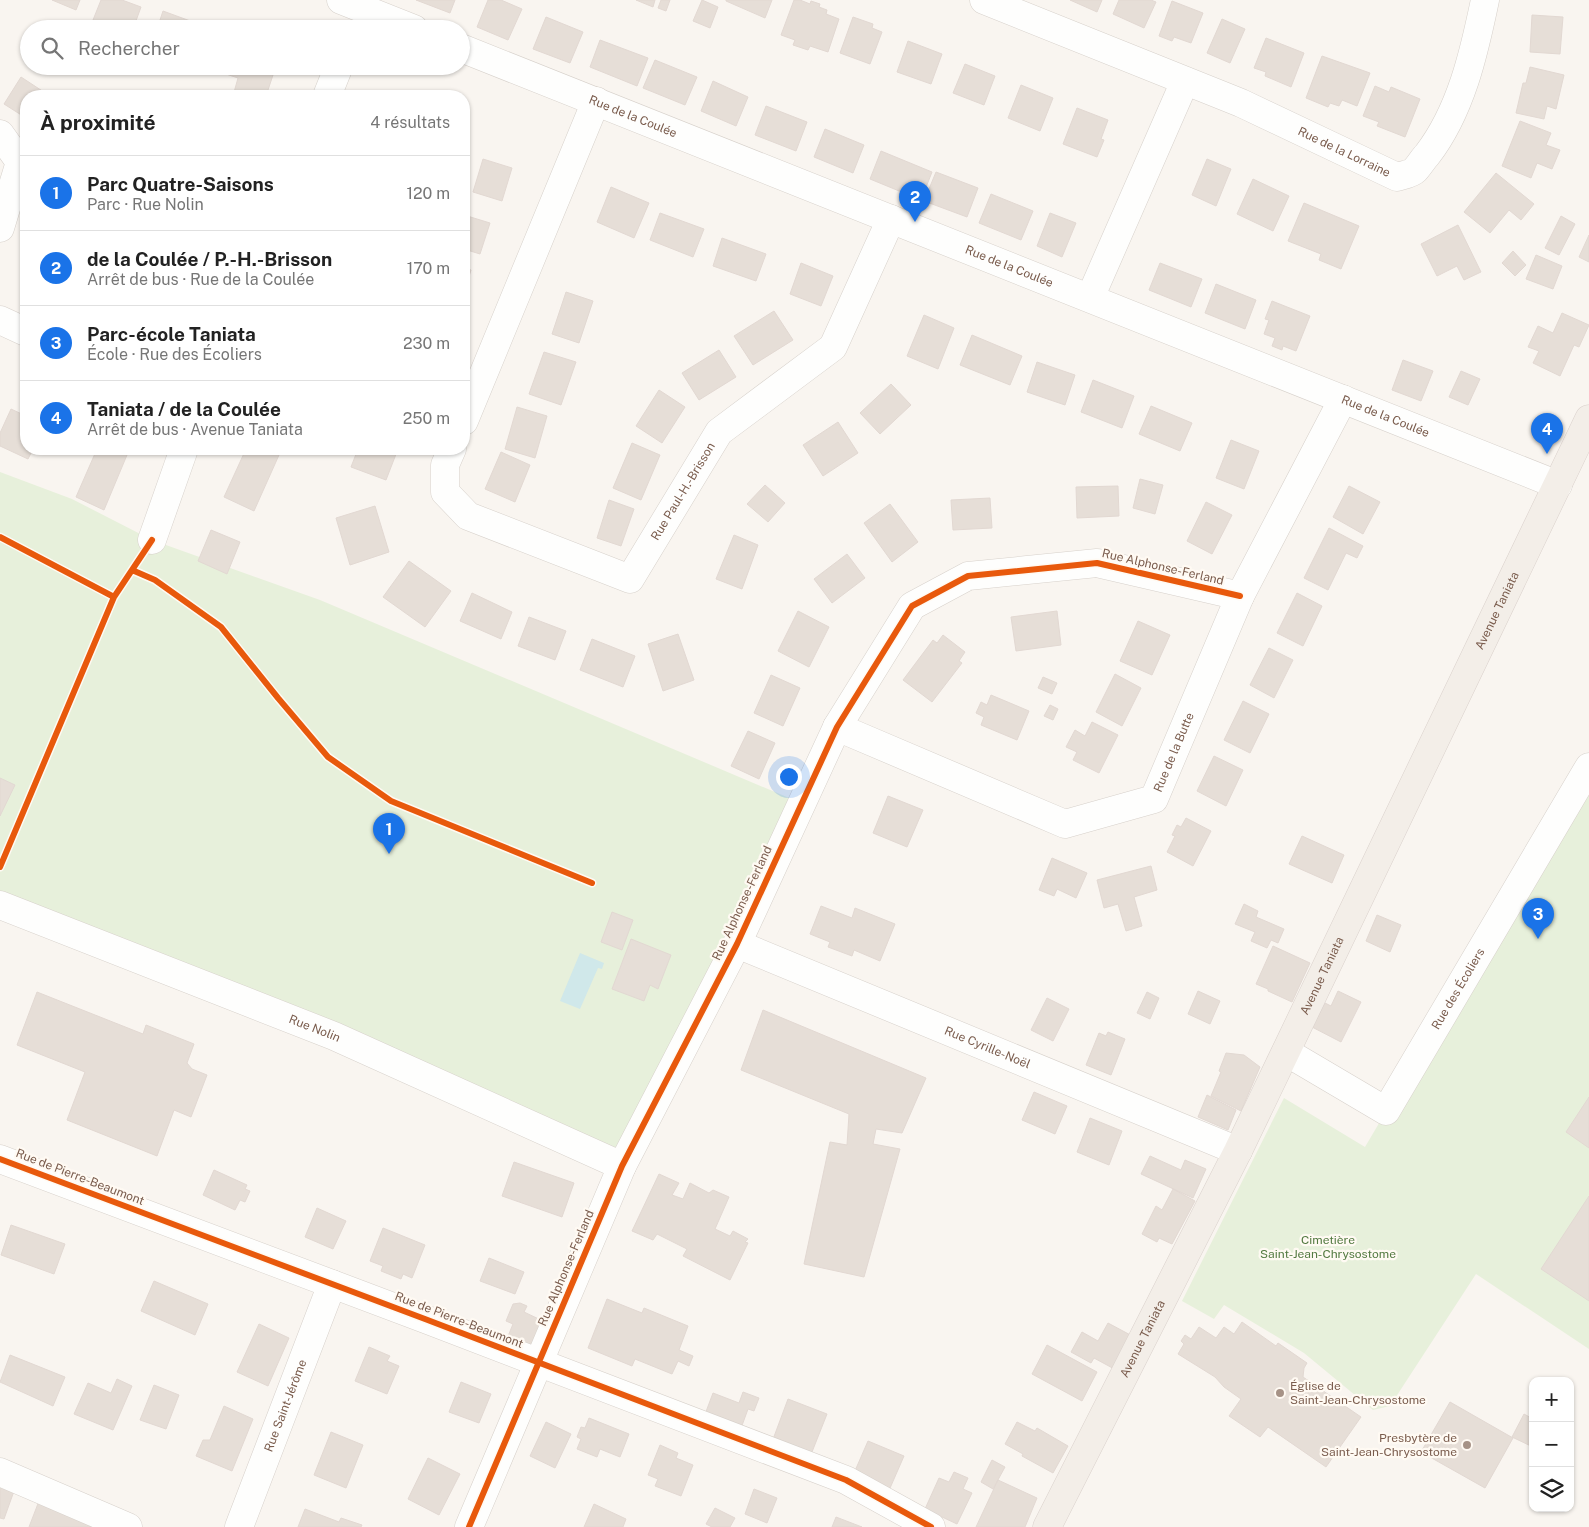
<!DOCTYPE html>
<html lang="fr">
<meta charset="utf-8">
<style>
body{margin:0;font-family:"Public Sans",sans-serif;background:#f2f2f2;color:#222}
.controls{position:absolute;right:15px;bottom:15px;display:grid;overflow:hidden;border-radius:10px;box-shadow:0 1px 4px #0004}
.controls button{width:45px;height:45px;display:grid;place-items:center;padding:0;border:0;border-bottom:1px solid #e0e0e0;background:#fff;color:#222;font:25px sans-serif}
.you{position:absolute;left:788px;top:776px;width:18px;height:18px;margin:-12px;border:4px solid #fff;border-radius:50%;background:#1a73e8;box-shadow:0 0 0 8px #1a73e833}
.badge{display:grid;place-items:center;width:32px;height:32px;border-radius:50%;background:#1a73e8;color:#fff;font-size:16px;font-weight:700}
.pin{position:absolute;translate:-50% -41px;filter:drop-shadow(0 1px 2px #0008)}
.pin::after{content:'';position:absolute;top:26px;width:18px;height:15px;background:inherit;clip-path:polygon(0 0,100% 0,50% 100%)}
.list{margin:0;padding:0;list-style:none}
h2{display:flex;justify-content:space-between;align-items:center;height:65px;margin:0;padding:0 20px;font-size:21px}
h2 small{font-size:16px;font-weight:400;color:#767676}
.list li{display:grid;grid-template-columns:32px 1fr auto;gap:15px;align-items:center;box-sizing:border-box;height:75px;padding:0 20px;border-top:1px solid #e0e0e0}
.list b{display:block;font-size:19px;white-space:nowrap}
.list p{margin:0;font-size:16px;white-space:nowrap;color:#767676}
.list em{font-size:16px;font-style:normal;color:#767676}
.icon{flex:none;width:28px;height:28px;fill:none;stroke:currentColor;stroke-width:2;stroke-linecap:round;stroke-linejoin:round}
.map{position:relative;flex:none;width:1589px;height:1527px;overflow:hidden}
.search{position:absolute;background:#fff;box-shadow:0 1px 4px #0004;left:20px;top:20px;width:450px;height:55px;display:flex;align-items:center;gap:12px;box-sizing:border-box;padding:0 18px;border-radius:28px;color:#767676;font-size:19px}
.panel{position:absolute;background:#fff;box-shadow:0 1px 4px #0004;left:20px;top:90px;width:450px;height:365px;border-radius:20px}
.map>svg:first-child{display:block}
.green{fill:#e7f0db}
.water{fill:#d0e8ea}
.building{fill:#e6ded7;stroke:#e2d8d2}
.lines{fill:none;stroke-linecap:round;stroke-linejoin:round}
.minor-casing{stroke:#d7d1cb;stroke-width:29}
.major-casing{stroke:#dad1cc;stroke-width:29}
.minor{stroke:#fefefd;stroke-width:28}
.major{stroke:#f3eee8;stroke-width:28}
.cycleway-casing{stroke:#fffaf3;stroke-width:9}
.cycleway{stroke:#e8590c;stroke-width:6}
.poi-dot{fill:#a69286;stroke:#fffaf3;stroke-width:2}
.labels{text-anchor:middle;stroke-width:4.5;stroke-linejoin:round;paint-order:stroke}
.street-label{font-size:12px;fill:#7a5c4d;stroke:#fffaf3}
.park-label{font-size:12px;fill:#537a41;stroke:#fffaf3}
.poi-label{font-size:12px;fill:#7a5c4d;stroke:#fffaf3;text-anchor:start}
</style>
<div class="map">
<svg width="1589" height="1527" viewBox="0 0 1589 1527">
<rect width="100%" height="100%" fill="#f9f5f0"/>
<path class="green" d="M0,472L72,499L152,540L320,600L801,803L622,1166L0,905Z
M1589,767V1349L1476,1274L1390,1406L1373,1410L1304,1353L1224,1305L1214,1319L1182,1301L1284,1098L1365,1147Z"/>
<path class="water" d="M580,953L604,963L602,969L598,968L580,1009L560,1001Z"/>
<path class="building" d="M52,0H80L76,10Z
M101,0H122L141,7L133,29H119L93,20Z
M416,0H455L450,13Z
M488,0H501L522,9L508,40L477,27Z
M636,0H655L653,7Z
M661,0H670L666,11L658,8Z
M702,0L718,7L710,28L693,21Z
M726,0H772L765,18L726,1Z
M794,0H800L810,4L811,1L820,4L819,7L827,10L826,14L839,19L828,52L810,46L808,50L793,45L795,40L781,35Z
M1070,0H1102L1097,12Z
M1119,0H1151L1156,2L1144,28L1113,14Z
M1172,1L1203,13L1191,43L1174,37L1172,41L1159,36Z
M163,11L193,22L190,29H157Z
M1532,15L1563,17L1560,54L1530,52Z
M546,17L583,32L570,63L533,49Z
M853,17L873,24L872,28L882,32L870,64L840,53Z
M1222,19L1245,29L1230,63L1207,53Z
M1266,38L1304,53L1291,87L1265,76L1266,72L1254,68Z
M600,40L648,58L637,86L590,67Z
M908,41L942,54L931,84L897,72Z
M1322,56L1370,73L1357,106L1342,100L1339,106L1330,103L1328,107L1306,98Z
M655,60L697,77L685,105L643,88Z
M965,64L995,76L984,105L953,93Z
M229,66H276L266,96H233L238,78L226,74Z
M1530,67L1564,75L1556,109L1547,106L1544,119L1516,113L1523,83H1526Z
M21,77L50,96H26V118L4,104Z
M713,81L748,97L736,126L701,111Z
M1021,85L1053,98L1040,131L1008,118Z
M1375,86L1389,92L1391,87L1420,99L1405,137L1377,126L1379,122L1363,116Z
M766,106L807,122L796,151L755,135Z
M1077,108L1108,120L1101,139L1104,140L1097,157L1063,144Z
M1520,121L1551,133L1546,145L1560,150L1552,169L1537,163L1531,178L1502,166Z
M825,129L864,145L853,173L814,157Z
M881,151L932,172L921,200L870,179Z
M483,159L512,168L502,201L473,192Z
M1207,159L1231,169L1216,206L1192,195Z
M936,172L978,188L967,217L924,201Z
M1496,173L1534,204L1521,220L1509,210L1490,233L1464,212Z
M1253,179L1289,196L1273,231L1237,214Z
M611,187L649,203L634,238L597,222Z
M991,194L1033,211L1021,240L979,223Z
M1304,203L1359,226L1341,269L1319,260L1321,254L1288,241Z
M660,213L704,229L693,257L650,240Z
M1050,213L1076,223L1062,257L1037,246Z
M464,215L490,223L480,254L464,249Z
M1561,216L1575,224L1559,255L1545,248Z
M1458,225L1481,272L1464,280L1457,266L1437,276L1421,244Z
M1589,235V262L1579,257Z
M722,238L766,254L756,281L713,266Z
M1513,251L1526,265L1515,276L1502,263Z
M1536,255L1562,266L1553,289L1526,279Z
M801,263L833,276L821,306L790,294Z
M1160,263L1202,279L1191,307L1149,290Z
M464,267L471,270L464,293Z
M1216,284L1256,300L1245,329L1205,313Z
M566,292L593,301L579,343L552,334Z
M1272,301L1310,316L1296,351L1283,346L1282,350L1272,346L1275,338L1264,334L1269,320L1265,319Z
M774,311L793,340L753,365L734,336Z
M1562,313L1589,325L1579,347L1574,345L1560,376L1533,363L1539,351L1528,347L1538,326L1553,333Z
M924,315L954,328L938,369L907,356Z
M972,335L1022,356L1010,385L960,365Z
M719,350L736,377L699,400L682,373Z
M544,352L576,362L561,405L529,394Z
M1403,360L1433,371L1421,401L1392,390Z
M1037,362L1075,375L1065,405L1027,392Z
M1461,371L1480,379L1468,405L1449,397Z
M1093,380L1134,396L1122,428L1081,412Z
M891,384L911,405L880,434L860,413Z
M659,390L685,407L662,443L636,426Z
M1151,406L1192,423L1180,451L1139,434Z
M517,407L547,416L535,458L505,449Z
M11,409L26,416V449H33L28,459L0,446V433Z
M838,422L858,453L823,476L803,445Z
M1231,440L1259,451L1244,489L1216,478Z
M632,443L660,455L641,500L613,488Z
M97,449H114L127,455L104,510L76,497Z
M246,449H265L279,455L254,511L224,497Z
M358,449H398L386,480L351,467Z
M501,452L530,465L515,502L485,489Z
M1140,479L1163,485L1155,514L1133,508Z
M765,485L785,503L768,522L747,504Z
M1118,486L1119,516L1077,518L1076,487Z
M1349,486L1380,502L1363,534L1333,517Z
M990,498L992,528L953,530L951,500Z
M609,500L634,509L621,546L597,538Z
M1206,502L1232,515L1212,554L1187,541Z
M890,504L918,542L892,562L864,523Z
M375,506L389,552L350,565L336,518Z
M1329,528L1363,546L1357,558L1346,553L1328,590L1304,578Z
M211,530L240,542L227,574L198,561Z
M734,535L758,545L742,589L716,579Z
M847,554L865,578L832,603L814,579Z
M409,561L451,591L425,627L383,597Z
M472,593L512,612L501,639L460,621Z
M1297,593L1322,606L1303,646L1277,633Z
M798,611L829,627L809,667L778,651Z
M1057,611L1061,645L1016,651L1011,617Z
M529,617L566,631L555,660L518,646Z
M1138,621L1170,635L1152,675L1120,661Z
M678,634L694,680L663,691L648,644Z
M943,635L965,652L959,661L962,663L932,702L903,680L933,640L937,643Z
M592,639L635,656L623,687L580,670Z
M1269,648L1293,660L1274,698L1250,685Z
M1115,674L1141,688L1122,726L1096,712Z
M771,675L800,688L783,726L754,713Z
M1043,677L1057,683L1052,694L1038,688Z
M991,695L1029,711L1017,740L981,725L984,717L976,713L981,702L987,705Z
M1243,701L1269,714L1250,753L1224,740Z
M1050,705L1058,709L1053,720L1044,716Z
M1092,722L1118,735L1099,773L1073,760L1077,752L1066,747L1075,730L1085,736Z
M748,731L775,743L759,779L731,766Z
M1214,756L1243,770L1226,806L1197,791Z
M0,778L15,785L0,816Z
M888,796L923,810L907,847L873,833Z
M1186,818L1211,831L1193,866L1167,852L1175,836L1172,835L1177,825L1181,827Z
M1302,836L1344,855L1332,883L1289,864Z
M1052,858L1087,873L1076,898L1057,889L1054,896L1039,890Z
M1151,866L1157,890L1134,897L1142,926L1126,931L1118,904L1104,908L1097,880Z
M1244,904L1258,911L1256,917L1284,929L1278,943L1271,940L1267,948L1251,941L1255,932L1235,924Z
M821,906L852,918L855,908L895,924L880,961L854,950L852,956L828,947L830,942L810,934Z
M612,912L633,920L622,950L601,942Z
M1377,915L1401,925L1390,952L1366,941Z
M631,939L671,955L658,989L650,985L644,1001L612,989Z
M1273,946L1310,963L1292,1002L1268,991V989L1256,984Z
M1198,991L1220,1001L1210,1024L1188,1014Z
M1338,991L1361,1002L1341,1042L1312,1027L1325,1003L1331,1006Z
M37,992L143,1034L146,1025L194,1044L187,1063L192,1069L207,1075L191,1117L174,1110L157,1156L67,1120L85,1072L17,1045Z
M1147,992L1159,998L1150,1019L1137,1013Z
M1047,998L1069,1009L1053,1041L1031,1030Z
M763,1010L926,1078L902,1133L876,1129L873,1144L900,1149L864,1277L804,1264L830,1142L847,1145L849,1114L741,1070Z
M1108,1032L1125,1039L1111,1075L1086,1065L1099,1033L1106,1036Z
M1226,1053L1244,1055L1260,1067L1241,1111L1211,1096L1221,1072L1219,1071Z
M1034,1092L1067,1106L1055,1134L1022,1120Z
M1207,1095L1236,1110L1228,1130L1198,1117Z
M1589,1097V1148L1566,1132Z
M1090,1118L1122,1131L1109,1165L1077,1152Z
M1150,1156L1181,1170L1185,1160L1206,1169L1193,1198L1141,1174Z
M514,1162L574,1183L562,1217L502,1196Z
M214,1170L247,1185L245,1189L250,1191L245,1202L240,1200L235,1210L203,1195Z
M659,1174L679,1183L672,1195L683,1199L690,1183L709,1193L713,1190L729,1197L715,1229L730,1236L733,1231L748,1239L745,1242L748,1243L730,1280L683,1256L687,1249L657,1234L653,1240L632,1231Z
M1173,1189L1195,1201L1172,1244L1159,1238L1157,1242L1142,1234L1156,1206L1162,1210Z
M1589,1196V1301L1541,1269Z
M317,1208L346,1221L333,1249L305,1237Z
M11,1225L65,1244L54,1274L1,1255Z
M383,1228L425,1245L412,1278L403,1274L401,1279L381,1271L383,1266L370,1261Z
M489,1258L524,1272L515,1294L480,1281Z
M154,1281L208,1304L195,1335L141,1311Z
M607,1299L642,1313L644,1308L688,1326L679,1350L693,1356L689,1366L678,1361L672,1374L635,1359L632,1366L588,1348Z
M520,1303L527,1306L524,1312L543,1321L530,1351L506,1341L513,1324L506,1321L513,1304Z
M1242,1322L1276,1346L1278,1343L1307,1363L1304,1368L1303,1377L1361,1417L1326,1467L1268,1427L1260,1437L1229,1416L1241,1399L1224,1387L1215,1377L1178,1354L1184,1344L1181,1341L1185,1335L1191,1339L1199,1327L1216,1338L1224,1327L1234,1334Z
M1108,1323L1136,1338L1118,1371L1094,1358L1091,1363L1071,1352L1082,1332L1098,1341Z
M259,1324L289,1338L268,1386L237,1372Z
M1047,1345L1097,1372L1082,1401L1032,1374Z
M369,1347L390,1356L387,1361L399,1366L387,1394L355,1381Z
M10,1355L65,1377L53,1406L0,1382Z
M117,1379L132,1386L113,1430L74,1414L88,1383L111,1393Z
M461,1382L491,1394L479,1423L449,1412Z
M154,1385L179,1395L166,1429L140,1420Z
M743,1392L759,1398L754,1411L748,1409L740,1431L704,1417L713,1393L739,1403Z
M788,1399L827,1414L810,1457L772,1442Z
M1450,1402L1513,1438L1485,1488L1421,1452Z
M224,1406L253,1419L232,1471L196,1456L203,1440H210Z
M1524,1414L1533,1419V1447L1512,1437Z
M589,1418L629,1434L620,1457L600,1449L597,1457L577,1449L581,1439L577,1437L581,1427L585,1428Z
M546,1422L571,1434L555,1468L530,1456Z
M1017,1422L1035,1431L1037,1428L1068,1446L1053,1473L1022,1456L1023,1454L1005,1444Z
M331,1432L363,1445L346,1488L314,1475Z
M868,1441L904,1456L887,1495L851,1480Z
M660,1445L678,1453L676,1458L693,1465L681,1496L655,1486L658,1479L648,1475Z
M428,1458L460,1474L439,1515L408,1499Z
M992,1460L1005,1467L993,1489L981,1482Z
M954,1472L968,1478L963,1489L972,1493L957,1524L925,1509L939,1478L949,1482Z
M998,1480L1037,1498L1025,1527H976Z
M0,1486L14,1491L4,1519L0,1518Z
M754,1489L777,1498L767,1523L745,1514Z
M39,1501L105,1527H29Z
M594,1504L626,1519L623,1527H584Z
M715,1508L735,1518L730,1527H712L706,1524Z
M305,1509L339,1522L341,1518L362,1525L361,1527H298Z
M836,1517L862,1527H832Z"/>
<g class="lines">
<g class="minor-casing">
<g id="minor">
<path d="M341,0L414,29"/>
<path id="s1" d="M984,0L1241,103L1397,177C1403,175 1411,174 1415,170C1419,166 1423,159 1427,155C1461,111 1474,53 1485,0"/>
<path id="s2" d="M461,48L1558,485"/>
<path d="M327,96L339,66"/>
<path d="M0,134L20,162L0,228"/>
<path d="M1090,298L1185,81"/>
<path d="M0,320L26,332"/>
<path d="M464,421L596,101"/>
<path id="s3" d="M452,449L445,465V492L468,516L630,579L719,432L833,347L891,219"/>
<path d="M152,540L184,449"/>
<path id="s4" d="M837,727L1065,824L1154,799L1240,596L1343,399"/>
<path id="s5" d="M0,905L334,1036L622,1166"/>
<path id="s6" d="M737,944L1238,1151"/>
<path id="s7" d="M1286,1052L1386,1111L1589,767"/>
<path d="M0,1159L425,1319L846,1480L931,1527"/>
<path d="M0,1472L128,1527"/>
<path id="s8" d="M239,1527L332,1284"/>
<path d="M469,1527L622,1166L737,944L837,727L912,606L968,576L1097,563L1240,596"/>
</g>
</g>
<g class="major-casing">
<g id="major">
<path id="s9" d="M1047,1527L1238,1151L1589,419"/>
</g>
</g>
<use href="#minor" class="minor"/>
<use href="#major" class="major"/>
<g class="cycleway-casing">
<path id="cycleway" d="M0,537L114,597
M132,570L155,580L221,627L278,698L328,757L391,801L592,883
M0,867L114,597L152,540
M0,1159L425,1319L846,1480L931,1527
M469,1527L622,1166L737,944L837,727L912,606L968,576L1097,563L1240,596"/>
</g>
<use href="#cycleway" class="cycleway"/>
</g>
<g class="poi-dot">
<circle cx="1280" cy="1393" r="5"/>
<circle cx="1467" cy="1445" r="5"/>
</g>
<g class="labels">
<g class="street-label">
<text dy="4" stroke="none"><textPath href="#s2" startOffset="185">Rue de la Coulée</textPath></text>
<text dy="4" stroke="none"><textPath href="#s1" startOffset="391">Rue de la Lorraine</textPath></text>
<text dy="4" stroke="none"><textPath href="#s2" startOffset="590">Rue de la Coulée</textPath></text>
<text dy="4" stroke="none"><textPath href="#s2" startOffset="995">Rue de la Coulée</textPath></text>
<text dy="4" stroke="none"><textPath href="#s3" startOffset="354">Rue Paul-H.-Brisson</textPath></text>
<text transform="translate(1163 567) rotate(13)" y="4">Rue Alphonse-Ferland</text>
<text dy="4" stroke="none"><textPath href="#s9" startOffset="1021">Avenue Taniata</textPath></text>
<text dy="4" stroke="none"><textPath href="#s4" startOffset="391">Rue de la Butte</textPath></text>
<text transform="translate(742 903) rotate(-65)" y="4">Rue Alphonse-Ferland</text>
<text dy="4" stroke="none"><textPath href="#s9" startOffset="616">Avenue Taniata</textPath></text>
<text dy="4" stroke="none"><textPath href="#s7" startOffset="258">Rue des Écoliers</textPath></text>
<text dy="4" stroke="none"><textPath href="#s5" startOffset="338">Rue Nolin</textPath></text>
<text dy="4" stroke="none"><textPath href="#s6" startOffset="271">Rue Cyrille-Noël</textPath></text>
<text transform="translate(80 1177) rotate(21)" y="4">Rue de Pierre-Beaumont</text>
<text transform="translate(566 1268) rotate(-67)" y="4">Rue Alphonse-Ferland</text>
<text transform="translate(459 1320) rotate(21)" y="4">Rue de Pierre-Beaumont</text>
<text dy="4" stroke="none"><textPath href="#s9" startOffset="211">Avenue Taniata</textPath></text>
<text dy="4" stroke="none"><textPath href="#s8" startOffset="130">Rue Saint-Jérôme</textPath></text>
</g>
<g class="park-label">
<text x="1328" y="1244">Cimetière<tspan x="1328" dy="14">Saint-Jean-Chrysostome</tspan></text>
</g>
<g class="poi-label">
<text x="1290" y="1390">Église de<tspan x="1290" dy="14">Saint-Jean-Chrysostome</tspan></text>
<text x="1457" y="1442" text-anchor="end">Presbytère de<tspan x="1457" dy="14">Saint-Jean-Chrysostome</tspan></text>
</g>
</g>
</svg>
<div class="controls">
<button>+</button>
<button>−</button>
<button><svg class="icon" aria-label="layers" viewBox="0 0 24 24"><path d="M12 4l9 5-9 5-9-5zM3 14l9 5 9-5"/></svg></button>
</div>
<div class="you"></div>
<div class="pin badge" style="left:389px;top:854px">1</div>
<div class="pin badge" style="left:915px;top:222px">2</div>
<div class="pin badge" style="left:1538px;top:939px">3</div>
<div class="pin badge" style="left:1547px;top:454px">4</div>
<div class="search"><svg class="icon" aria-label="search" viewBox="0 0 24 24"><circle cx="10" cy="10" r="6"/><path d="M15 15l6 6"/></svg>Rechercher</div>
<section class="panel">
<h2>À proximité<small>4 résultats</small></h2>
<ul class="list">
<li><span class="badge">1</span><div><b>Parc Quatre-Saisons</b><p>Parc · Rue Nolin</p></div><em>120 m</em></li>
<li><span class="badge">2</span><div><b>de la Coulée / P.-H.-Brisson</b><p>Arrêt de bus · Rue de la Coulée</p></div><em>170 m</em></li>
<li><span class="badge">3</span><div><b>Parc-école Taniata</b><p>École · Rue des Écoliers</p></div><em>230 m</em></li>
<li><span class="badge">4</span><div><b>Taniata / de la Coulée</b><p>Arrêt de bus · Avenue Taniata</p></div><em>250 m</em></li>
</ul>
</section>
</div>
